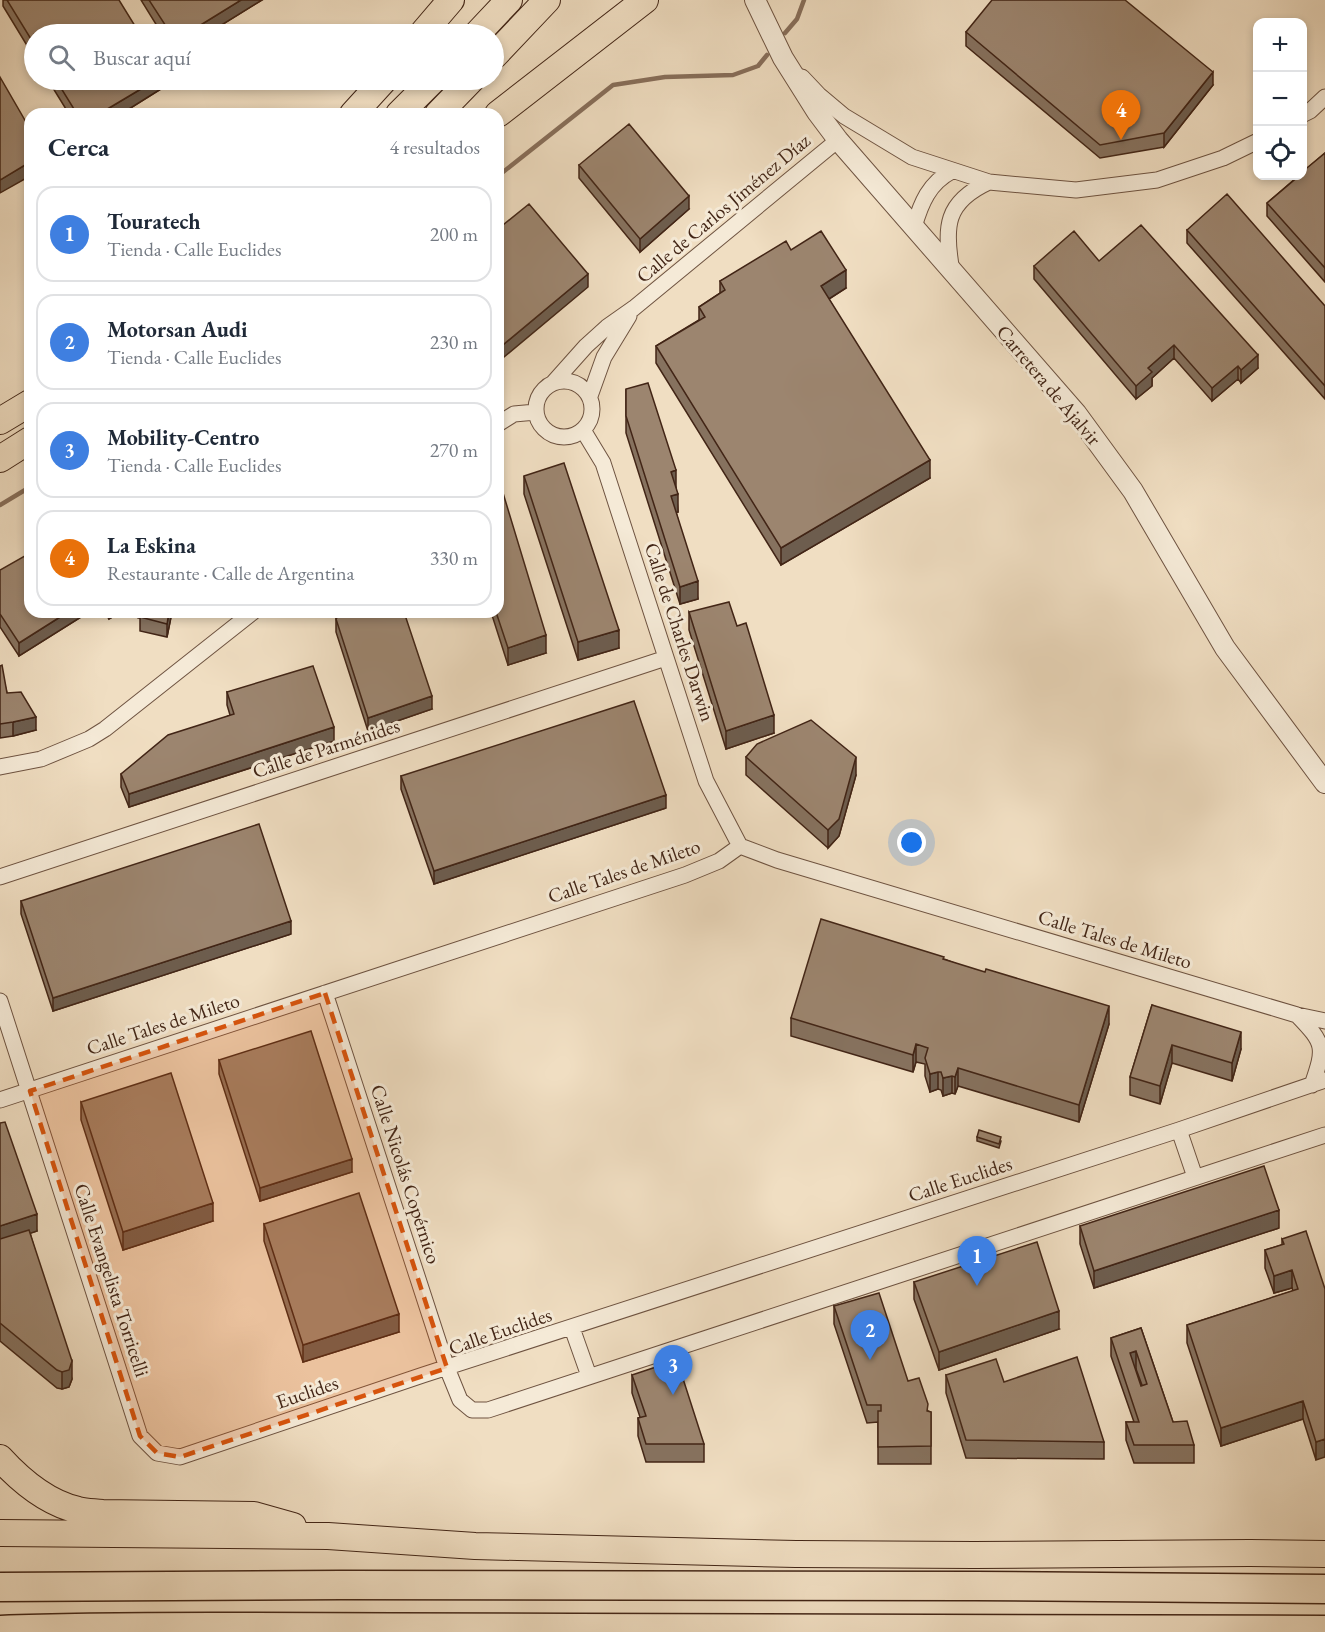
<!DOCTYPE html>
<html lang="es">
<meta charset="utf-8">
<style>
body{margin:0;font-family:"EB Garamond",serif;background:#f2f2f3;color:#1f2937}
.controls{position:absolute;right:18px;top:18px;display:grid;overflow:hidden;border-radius:12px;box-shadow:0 3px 9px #0003}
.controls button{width:54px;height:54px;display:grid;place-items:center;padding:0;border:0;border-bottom:2px solid #e0e1e3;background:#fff;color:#1f2937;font:30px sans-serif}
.you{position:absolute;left:912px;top:843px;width:21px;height:21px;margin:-15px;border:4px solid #fff;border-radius:50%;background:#1a73e8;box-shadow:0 0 0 9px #1a73e833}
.badge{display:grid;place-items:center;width:39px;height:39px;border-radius:50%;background:#2563eb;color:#fff;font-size:20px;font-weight:700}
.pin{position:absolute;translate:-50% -50px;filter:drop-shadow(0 2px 3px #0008)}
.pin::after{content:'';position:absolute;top:32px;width:21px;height:18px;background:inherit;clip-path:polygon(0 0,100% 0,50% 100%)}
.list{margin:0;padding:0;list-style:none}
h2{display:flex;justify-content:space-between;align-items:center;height:78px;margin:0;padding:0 24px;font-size:26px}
h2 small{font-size:20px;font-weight:400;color:#747a83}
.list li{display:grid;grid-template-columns:39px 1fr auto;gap:18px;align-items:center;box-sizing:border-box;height:96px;margin:0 12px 12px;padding:0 12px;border:2px solid #e0e1e3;border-radius:18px}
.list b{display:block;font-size:22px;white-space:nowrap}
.list p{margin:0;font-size:20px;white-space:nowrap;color:#747a83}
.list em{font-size:20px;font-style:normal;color:#747a83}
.icon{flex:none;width:33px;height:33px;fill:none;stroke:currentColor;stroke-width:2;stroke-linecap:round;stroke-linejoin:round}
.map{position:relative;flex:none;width:1325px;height:1632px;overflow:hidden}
.search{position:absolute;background:#fff;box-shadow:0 3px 9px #0003;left:24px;top:24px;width:480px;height:66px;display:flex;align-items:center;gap:15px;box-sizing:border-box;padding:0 21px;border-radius:33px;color:#747a83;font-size:22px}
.panel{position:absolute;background:#fff;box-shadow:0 3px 9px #0003;left:24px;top:108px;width:480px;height:510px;border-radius:18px}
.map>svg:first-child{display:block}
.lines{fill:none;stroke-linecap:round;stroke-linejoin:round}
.stream{stroke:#876e5a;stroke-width:4.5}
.minor-casing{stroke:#6e5341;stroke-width:17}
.tertiary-casing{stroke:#6e5341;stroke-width:22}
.trunk-casing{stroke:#422516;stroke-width:28}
.motorway-casing{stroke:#422516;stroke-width:31}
.minor{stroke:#f5ead7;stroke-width:15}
.tertiary{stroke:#f5ead7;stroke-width:20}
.trunk{stroke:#f0dec2;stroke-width:26}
.motorway{stroke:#f0dec2;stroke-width:28}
.wall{fill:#86725f;stroke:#422516;stroke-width:1.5;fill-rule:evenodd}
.shaded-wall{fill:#6d5d4e;stroke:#422516;stroke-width:1.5}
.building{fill:#9c856f;stroke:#422516;stroke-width:1.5;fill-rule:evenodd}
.marked{fill:#d7540d;fill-opacity:0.2;stroke:#d7540d;stroke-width:4.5;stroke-dasharray:12 8;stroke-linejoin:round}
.labels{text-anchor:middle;stroke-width:6;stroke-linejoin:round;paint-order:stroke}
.street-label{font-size:20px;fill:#422516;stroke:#f5ead7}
</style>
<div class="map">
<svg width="1325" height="1632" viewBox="0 0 1325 1632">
<rect width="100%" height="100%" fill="#f0dec2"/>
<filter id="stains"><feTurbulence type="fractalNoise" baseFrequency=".00333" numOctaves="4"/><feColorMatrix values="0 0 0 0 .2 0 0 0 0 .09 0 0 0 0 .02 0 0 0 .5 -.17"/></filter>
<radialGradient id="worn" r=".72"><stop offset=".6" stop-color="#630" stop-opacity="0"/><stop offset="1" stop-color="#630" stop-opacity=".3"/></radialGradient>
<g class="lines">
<path class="stream" d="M785,33L797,19L804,0
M498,176L613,85L665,77L733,75L758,66L767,55
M0,505L30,487"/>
<g class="minor-casing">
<path id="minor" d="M802,77L819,95L844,116L912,157L989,182L1076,190L1157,180L1223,158L1258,141
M1302,115L1310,111L1325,97
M914,227C921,203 929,183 952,171
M952,271C944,227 945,202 989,182
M536 409a28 28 0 1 1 56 0a28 28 0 1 1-56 0Z
M553,383L586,346L607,327L634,308L838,140
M590,396L604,357L629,316
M498,424L514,414L536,412
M583,430L603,463L706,781L740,846
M0,767L41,759L89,739L105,729L253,612
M0,877L666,658
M325,993L447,1368L460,1400L472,1410H488L1325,1135
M0,1001L140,1436L157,1453L180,1457L423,1375L1179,1130L1325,1080
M1297,1015C1325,1044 1325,1047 1312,1085
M0,1100L685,875L719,861L740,846L777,860L1297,1015L1325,1021
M1179,1130L1195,1177
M572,1328L589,1376"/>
</g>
<g class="tertiary-casing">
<path id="tertiary" d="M755,0L783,58L817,112L838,140L1076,413L1133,491L1225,648L1325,783"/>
</g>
<g class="trunk-casing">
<path id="trunk" d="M422,34L451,0
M477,34L509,0
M494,56L547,0
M353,114L384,80
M399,114L433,80
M438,114L471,80
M498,114L645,0
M0,421L30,403
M0,459L30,440
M0,1458C21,1481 47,1503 78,1510C86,1512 94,1512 102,1513L254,1515L293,1526
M0,1533L328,1536L475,1546L796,1554L974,1555L1250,1553L1325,1554"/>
</g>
<g class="motorway-casing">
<path id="motorway" d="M0,1587L341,1585L975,1586L1325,1589
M0,1630C71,1627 142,1627 213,1627C333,1627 453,1628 573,1628C823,1630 1074,1630 1325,1630"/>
</g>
<use href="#minor" class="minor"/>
<use href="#tertiary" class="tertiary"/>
<use href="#trunk" class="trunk"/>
<use href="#motorway" class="motorway"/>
</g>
<path class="wall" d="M3,0H119L34,34V57L3,6Z
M141,0H262L207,34H162Z
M966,32L1213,85L1164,147L1100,158L966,46Z
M48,80H164V87L121,114H69Z
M1325,153V282L1267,216V203Z
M579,165L689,209L640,252L579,178Z
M1187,230L1325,306V399L1187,243Z
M791,250L846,288L829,299L930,478L781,565L656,363V346L699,320V307L720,293V281Z
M1099,261L1258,368L1241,383L1238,379L1212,401L1174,358L1152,378V386L1136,399L1034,279V266Z
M626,389L676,488L678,512H676L698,599L680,604L626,433Z
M524,476L619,648L578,660L524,494Z
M0,570L30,612H89L19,656L0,627Z
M104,612H121L109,619Z
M134,612H172L167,637L140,631V618H138Z
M491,612H498L546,653L508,665Z
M689,612L774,733L726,749L689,630Z
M336,619L432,709L368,731L336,632Z
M0,666L7,693L36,730L13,736L0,738Z
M227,692L334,741L129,807L121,787V774L230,715L227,705Z
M746,757L856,775L839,836L828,848L746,775Z
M401,776L666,808L434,884L401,789Z
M21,901L291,934L53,1011L21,914Z
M944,959L1109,1024L1079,1122L958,1086L955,1094L952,1093L943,1096L941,1090L938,1089L930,1092L925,1076V1064L916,1062L913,1072L791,1036V1018Z
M1152,1005L1241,1049L1232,1081L1172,1063L1160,1104L1130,1095V1077Z
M219,1060L352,1172L260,1201L219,1074Z
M81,1102L213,1221L123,1250L81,1120Z
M0,1123L37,1231L30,1233L72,1379L69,1387L62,1389L57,1388L0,1341Z
M977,1137L1001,1141L999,1148L977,1141Z
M264,1224L399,1332L303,1362L264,1241Z
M1080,1226L1279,1228L1094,1288L1080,1244Z
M1282,1239L1325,1289L1316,1460L1303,1419L1221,1446L1187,1343V1325L1293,1291L1292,1288L1274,1293L1265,1268V1250L1282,1245Z
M914,1282L1059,1329L939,1370L914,1299Z
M834,1306L908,1381L928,1411L931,1412V1464H878V1422L867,1423L834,1324Z
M1141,1328L1173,1422L1194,1445V1463H1134L1126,1440V1422H1134L1111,1356V1338ZM1135,1369H1136L1142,1385L1141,1386Z
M632,1375L704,1444V1462H646L638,1436V1418L640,1417L632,1393Z
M946,1375L1104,1442V1459L966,1458L946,1393Z"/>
<path class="shaded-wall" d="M241,0H262L207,34H186Z
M1213,72V85L1164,147V133Z
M156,80H164V87L121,114H99Z
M30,162V176L0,193V180Z
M689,196V209L640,252V239Z
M846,270V288L821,304V286Z
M588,274V287L498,362V349Z
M1174,345V358L1152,378V386L1136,399V386L1148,368Z
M1258,355V368L1241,383V370Z
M1238,366V379L1212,401V388Z
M930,460V478L781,565V548Z
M676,470V488L671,490V472Z
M678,494V512L671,514V496Z
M698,581V599L680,604V587Z
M68,612H89L19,656V643Z
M109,612H121L109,619Z
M169,612H172L167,637V624Z
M619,630V648L578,660V642Z
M546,635V653L508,665V648Z
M432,696V709L368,731V718Z
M774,715V733L726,749V731Z
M36,717V730L13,736V722Z
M334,727V741L129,807V794Z
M856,757V775L839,836L828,848V830Z
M666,795V808L434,884V871Z
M291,921V934L53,1011V998Z
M1109,1006V1024L1079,1122V1105Z
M1241,1032V1049L1232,1081V1063Z
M916,1044V1062L913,1072V1055Z
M1172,1045V1063L1160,1104V1086Z
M958,1068V1086L955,1094V1077Z
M938,1072V1089L930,1092V1074Z
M952,1076V1093L943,1096V1078Z
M352,1159V1172L260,1201V1188Z
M213,1203V1221L123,1250V1232Z
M1279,1210V1228L1094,1288V1271Z
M37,1214V1231L0,1244V1226Z
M1292,1270V1288L1274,1293V1276Z
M1059,1311V1329L939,1370V1352Z
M399,1314V1332L303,1362V1345Z
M1136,1351V1369L1130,1371V1353Z
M72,1361V1379L69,1387L62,1389V1372Z
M1303,1401V1419L1221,1446V1428Z
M1325,1439V1457L1316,1460V1442Z"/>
<path class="building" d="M7,0H119L140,34H34V44Z
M149,0H241L186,34H171Z
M992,0H1125L1213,72L1164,133L1100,145L966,32Z
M0,77L30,129V162L0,180Z
M56,80H156L99,114H77Z
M629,124L689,196L640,239L579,165Z
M1325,153V268L1267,203L1299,176H1302V172Z
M1227,194L1325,306V386L1187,230Z
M529,204L588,274L498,349V229Z
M1141,225L1258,355L1241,370L1238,366L1212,388L1174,345L1148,368L1152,372L1136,386L1034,266L1074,231L1099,261Z
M821,231L846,270L821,286L930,460L781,548L656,346L705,317L699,307L725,290L720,281L786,241L791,250Z
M648,383L676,470L671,472L678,494L671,496L698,581L680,587L626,416V389Z
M564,463L619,630L578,642L524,476Z
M500,483L546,635L508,648L496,612H498V484Z
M30,553V612H68L19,643L0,614V570Z
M729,602L737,626L746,623L774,715L726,731L689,612Z
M141,612H169L167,624L140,617Z
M341,612H404L432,696L368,718L336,619Z
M2,665L7,693L21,692L36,717L13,722L0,724V666Z
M313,666L334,727L129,794L121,774L168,735L234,714L227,692Z
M634,701L666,795L434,871L401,776Z
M811,720L856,757L839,819L828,830L746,757L757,744Z
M259,824L291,921L53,998L21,901Z
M821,919L944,957L943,959L985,972L986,969L1109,1006L1079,1105L958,1068L955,1077L952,1076L943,1078L941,1072H938L930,1074L925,1058L928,1048L916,1044L913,1055L791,1018Z
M1152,1005L1241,1032L1232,1063L1172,1045L1160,1086L1130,1077Z
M311,1031L352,1159L260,1188L219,1060Z
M171,1073L213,1203L123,1232L81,1102Z
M5,1122L37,1214L0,1226V1123Z
M979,1130L1001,1137L999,1144L977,1137Z
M1264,1166L1279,1210L1094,1271L1080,1226Z
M359,1193L399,1314L303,1345L264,1224Z
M29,1230L72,1361L69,1370L62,1372L57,1370L0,1323V1239Z
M1306,1231L1325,1289V1439L1316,1442L1303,1401L1221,1428L1187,1325L1298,1289L1292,1270L1274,1276L1265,1250L1284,1244L1282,1239Z
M1037,1242L1059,1311L939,1352L914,1282Z
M879,1293L908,1381L919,1378L928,1404L927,1411L931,1412V1446L878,1447V1411H881V1405H867L834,1306Z
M1141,1328L1173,1422L1187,1421L1194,1445H1134L1126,1422H1139L1111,1338ZM1136,1351L1147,1384L1141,1386L1130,1353Z
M1077,1357L1104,1442L966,1440L946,1375L996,1359L1004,1382Z
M677,1360L704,1444H646L638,1418L646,1416L632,1375Z"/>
<path class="marked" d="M325,993L447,1368L180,1457L157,1453L140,1436L30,1091Z"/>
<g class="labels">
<g class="street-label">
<text transform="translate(723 208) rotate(-40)" y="7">Calle de Carlos Jiménez Díaz</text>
<text transform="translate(1049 385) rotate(50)" y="7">Carretera de Ajalvir</text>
<text transform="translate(680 632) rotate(72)" y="7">Calle de Charles Darwin</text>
<text transform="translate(326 748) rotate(-18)" y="7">Calle de Parménides</text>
<text transform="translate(624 871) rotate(-19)" y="7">Calle Tales de Mileto</text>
<text transform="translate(1115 939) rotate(17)" y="7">Calle Tales de Mileto</text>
<text transform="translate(163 1024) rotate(-18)" y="7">Calle Tales de Mileto</text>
<text transform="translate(406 1174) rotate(72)" y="7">Calle Nicolás Copérnico</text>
<text transform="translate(960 1179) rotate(-18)" y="7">Calle Euclides</text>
<text transform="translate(112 1280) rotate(72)" y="7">Calle Evangelista Torricelli</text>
<text transform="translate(500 1331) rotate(-19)" y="7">Calle Euclides</text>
<text transform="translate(307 1392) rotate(-19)" y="7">Euclides</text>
</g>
</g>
<rect width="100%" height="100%" filter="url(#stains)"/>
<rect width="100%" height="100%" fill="url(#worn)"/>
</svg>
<div class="controls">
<button>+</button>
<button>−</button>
<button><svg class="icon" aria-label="locate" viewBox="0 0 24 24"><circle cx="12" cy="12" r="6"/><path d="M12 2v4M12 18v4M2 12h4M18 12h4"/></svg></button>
</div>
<div class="you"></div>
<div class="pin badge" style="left:977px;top:1286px;background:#3f7fe0">1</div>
<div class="pin badge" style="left:870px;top:1360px;background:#3f7fe0">2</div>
<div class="pin badge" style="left:673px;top:1395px;background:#3f7fe0">3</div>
<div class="pin badge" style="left:1121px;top:140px;background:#e8710a">4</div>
<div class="search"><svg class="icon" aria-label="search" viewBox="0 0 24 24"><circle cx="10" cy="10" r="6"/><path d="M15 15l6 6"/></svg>Buscar aquí</div>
<section class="panel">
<h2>Cerca<small>4 resultados</small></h2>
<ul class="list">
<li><span class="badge" style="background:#3f7fe0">1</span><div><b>Touratech</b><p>Tienda · Calle Euclides</p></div><em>200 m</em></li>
<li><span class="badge" style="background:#3f7fe0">2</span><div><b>Motorsan Audi</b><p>Tienda · Calle Euclides</p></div><em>230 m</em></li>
<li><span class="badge" style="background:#3f7fe0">3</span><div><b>Mobility-Centro</b><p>Tienda · Calle Euclides</p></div><em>270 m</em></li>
<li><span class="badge" style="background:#e8710a">4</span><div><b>La Eskina</b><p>Restaurante · Calle de Argentina</p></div><em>330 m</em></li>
</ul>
</section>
</div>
